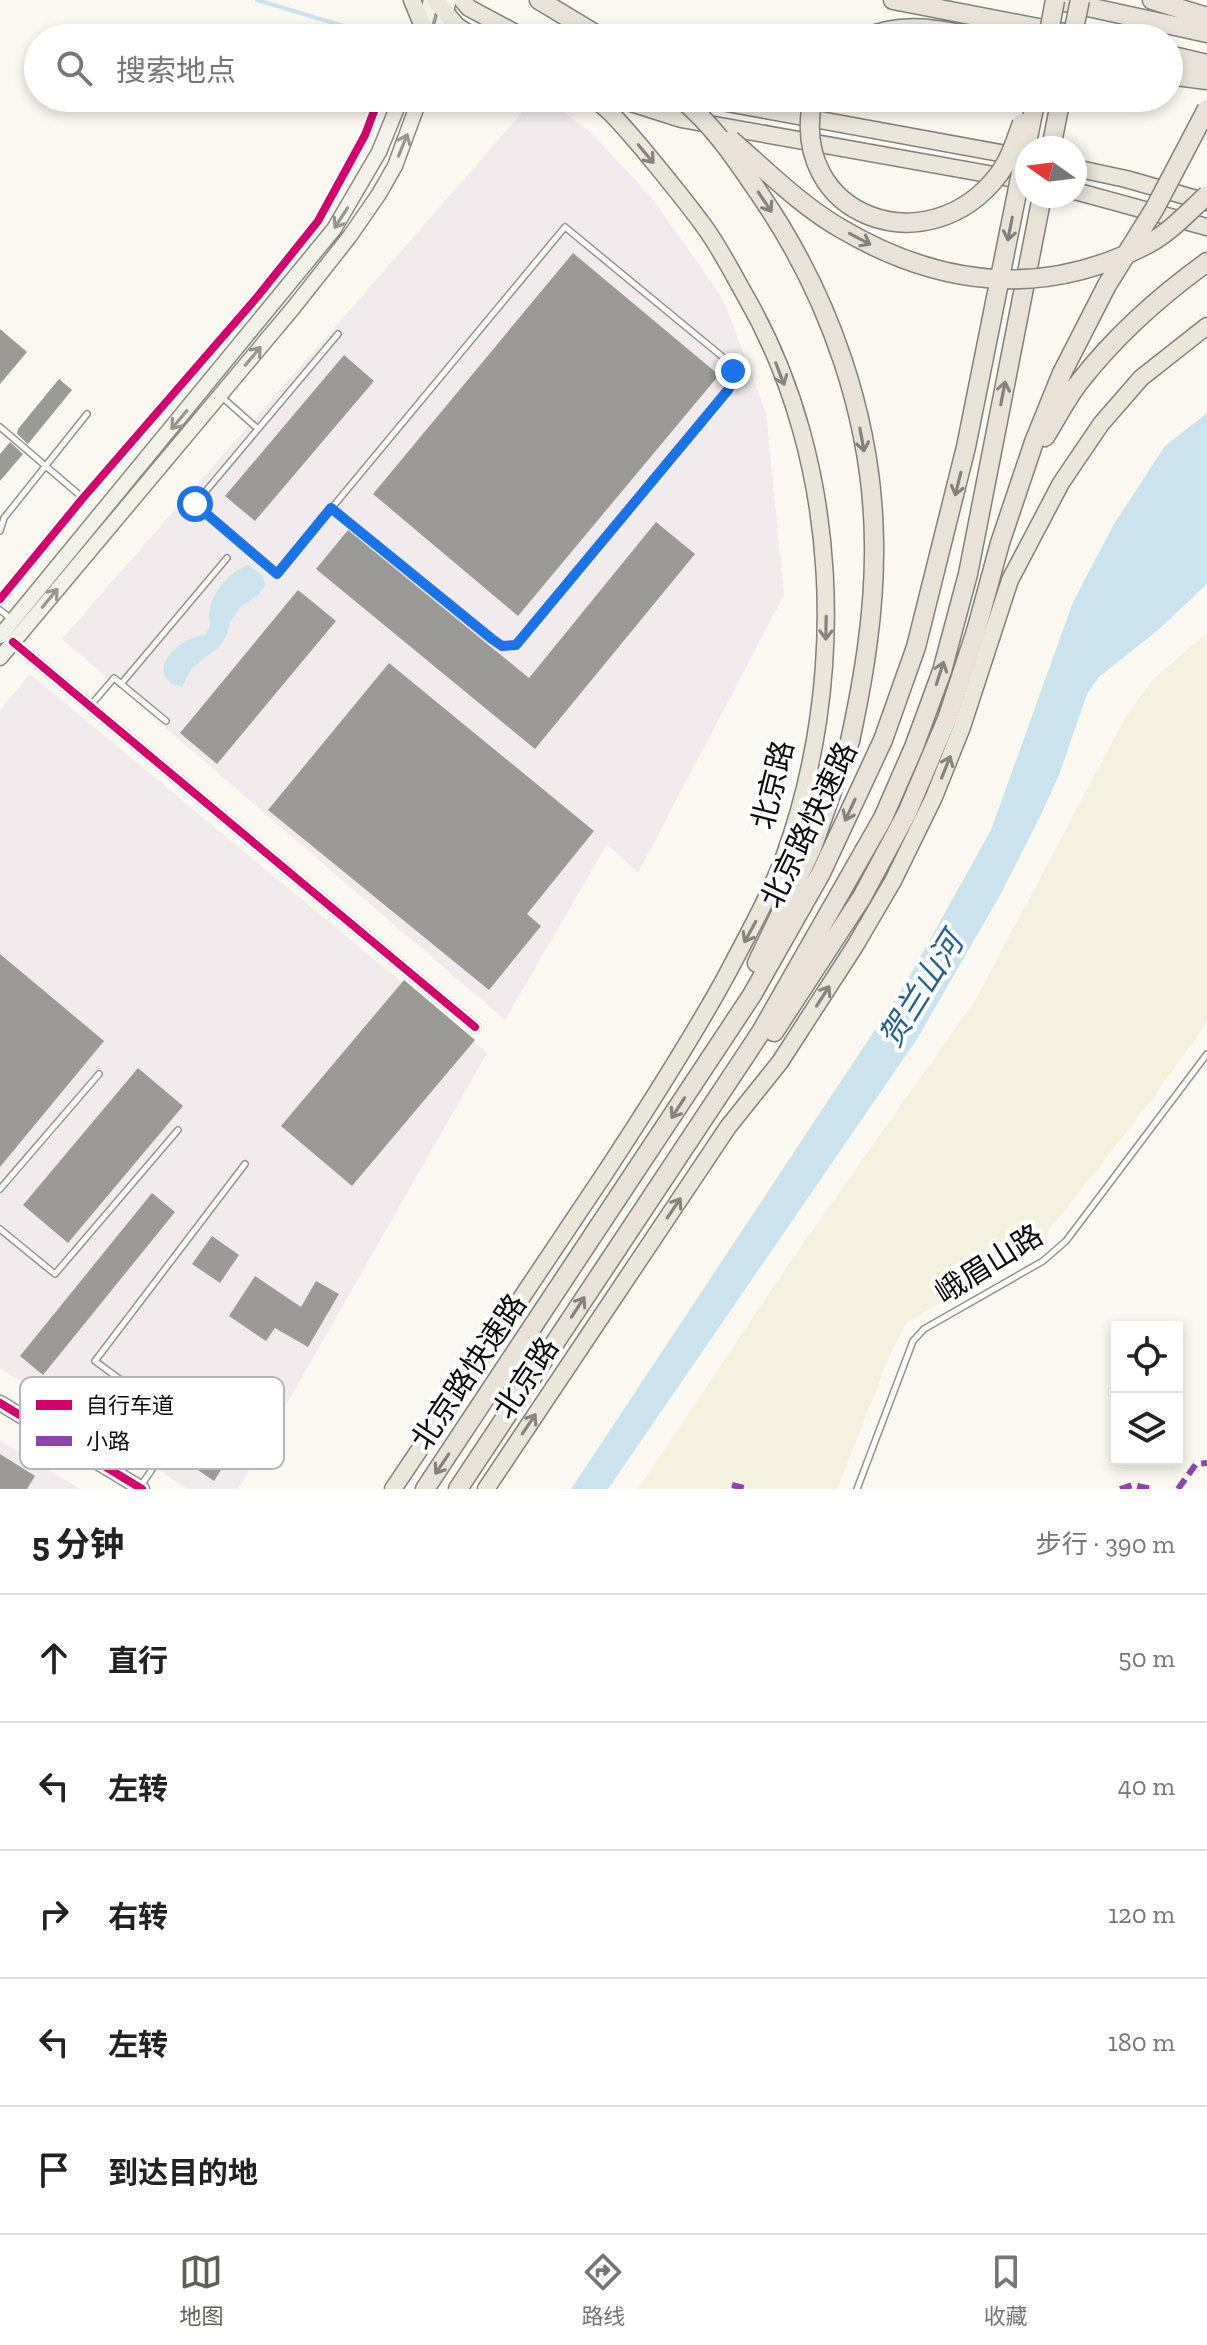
<!DOCTYPE html>
<html lang="zh">
<meta charset="utf-8">
<style>
body{margin:0;font-family:"Zilla Slab","Noto Sans SC",serif;background:#f6f6f6;color:#222}
.controls{position:absolute;right:24px;bottom:24px;display:grid;overflow:hidden;border-radius:0px;box-shadow:0 4px 12px #0003}
.controls button{width:72px;height:72px;display:grid;place-items:center;padding:0;border:0;border-bottom:2px solid #e0e0e0;background:#fff;color:#222;font:40px sans-serif}
.compass{position:absolute;left:1015px;top:136px;width:72px;height:72px;border-radius:50%;background:#fff;box-shadow:0 4px 12px #0003;rotate:284deg}
.stop{position:absolute;width:24px;height:24px;margin:-18px;border:6px solid #1a73e8;border-radius:50%;background:#fff}
.stop.end{background:#1a73e8;border-color:#fff;box-shadow:0 2px 8px #0008}
.list{margin:0;padding:0;list-style:none}
h2{display:flex;justify-content:space-between;align-items:center;height:104px;margin:0;padding:0 32px;font-size:34px}
h2 small{font-size:26px;font-weight:400;color:#767676}
.list li{display:grid;grid-template-columns:52px 1fr auto;gap:24px;align-items:center;box-sizing:border-box;height:128px;padding:0 32px;border-top:2px solid #e0e0e0}
.list b{display:block;font-size:30px;white-space:nowrap}
.list em{font-size:26px;font-style:normal;color:#767676}
.icon{flex:none;width:44px;height:44px;fill:none;stroke:currentColor;stroke-width:2;stroke-linecap:round;stroke-linejoin:round}
.map{position:relative;flex:none;width:1207px;height:1489px;overflow:hidden}
.search{position:absolute;background:#fff;box-shadow:0 4px 12px #0003;left:24px;right:24px;top:24px;height:88px;display:flex;align-items:center;gap:20px;box-sizing:border-box;padding:0 28px;border-radius:44px;color:#767676;font-size:30px}
.sheet{height:744px;background:#fff}
nav{display:flex;justify-content:space-around;align-items:center;box-sizing:border-box;height:112px;border-top:2px solid #e0e0e0;background:#fff;font-size:22px;color:#767676}
nav a{display:grid;justify-items:center;gap:4px}
nav .on{color:#5f5f5c}
.map>svg:first-child{display:block}
.industrial{fill:#f1ebed}
.farmland{fill:#f4f2de}
.water{fill:#cbe3ef}
.lines{fill:none;stroke-linecap:round;stroke-linejoin:round}
.stream{stroke:#cbe3ef;stroke-width:4}
.building{fill:#9c9a96}
.service-casing{stroke:#93928f;stroke-width:8}
.minor-casing{stroke:#93928f;stroke-width:13}
.tertiary-casing{stroke:#93928f;stroke-width:17}
.secondary-casing{stroke:#8a8985;stroke-width:17}
.primary-casing{stroke:#80807c;stroke-width:19}
.trunk-casing{stroke:#80807c;stroke-width:21}
.service{stroke:#fefefd;stroke-width:5}
.minor{stroke:#fefefd;stroke-width:10}
.tertiary{stroke:#fefefd;stroke-width:14}
.secondary{stroke:#f3f2e9;stroke-width:14}
.primary{stroke:#eae6da;stroke-width:16}
.trunk{stroke:#e8e2d8;stroke-width:18}
.trunk-bridge-casing{stroke:#80807c;stroke-width:21;stroke-linecap:butt}
.trunk-bridge{stroke:#e8e2d8;stroke-width:18}
.quiet{stroke:#8e44ad;stroke-width:6;stroke-dasharray:12 6;stroke-linecap:butt}
.cycleway-casing{stroke:#fff;stroke-width:13}
.cycleway{stroke:#d6006c;stroke-width:8}
.oneway{stroke:#979691}
.oneway2{stroke:#86847d}
.oneway3{stroke:#85827c}
.route{stroke:#1a73e8;stroke-width:10}
.labels{text-anchor:middle;stroke-width:8;stroke-linejoin:round;paint-order:stroke}
.street-label{font-size:30px;fill:#0c0c0c;stroke:#fff}
.water-label{font-size:32px;font-style:italic;fill:#236190;stroke:#fff}
.key{fill:#fff;stroke:#b6b6b6;stroke-width:2}
.key-label{font-size:22px;fill:#0c0c0c}
</style>
<div class="map">
<svg width="1207" height="1489" viewBox="0 0 1207 1489">
<rect width="100%" height="100%" fill="#faf8f0"/>
<path class="industrial" d="M535,98H545L589,131L652,198L723,299L766,413L784,595L638,873L607,844L505,1020L62,639Z
M30,674L487,1053L238,1489H188L0,1368V710Z
M0,1440L80,1489H0Z"/>
<path class="farmland" d="M1207,633V1022L1153,1098L1040,1242L907,1323L892,1350L837,1489H638L788,1265L976,999L1125,718L1152,680Z"/>
<path class="water" d="M1207,413V584L1158,630L1099,677L1087,694L1059,775L1039,819L999,897L917,1039L608,1489H571L904,986L991,830L1073,602L1114,524L1165,446Z
M248,565L263,576L265,585L259,594L240,608L230,622L226,637L220,646L192,668L182,687C141,677 177,636 206,635L210,625C204,602 226,573 248,565Z"/>
<g class="lines">
<path class="stream" d="M257,0L377,36"/>
</g>
<path class="building" d="M573,253L719,375L518,616L373,494Z
M0,329L27,352L0,384Z
M344,355L374,381L255,521L225,496Z
M59,379L72,390L28,444L17,434L18,429Z
M10,442L23,454L0,481V454Z
M656,522L695,554L535,749L316,569L348,530L529,678Z
M298,590L336,621L217,764L180,733Z
M389,663L594,831L527,914L541,926L489,990L268,810Z
M0,954L104,1041L0,1167Z
M404,980L475,1040L352,1186L281,1126Z
M138,1068L183,1106L68,1243L23,1205Z
M152,1193L175,1212L43,1375L20,1356Z
M212,1236L239,1255L220,1283L192,1264Z
M255,1276L301,1307L316,1281L339,1294L308,1347L275,1328L266,1341L229,1316Z
M218,1411L247,1429L214,1481L186,1462Z
M0,1454L35,1476L27,1489H0Z"/>
<g class="lines">
<g class="service-casing">
<path id="service" d="M223,398L258,429
M0,427L83,498
M331,508L492,639L502,646L516,645L728,390L733,380L730,363L565,227L277,574L195,504L338,334
M0,531L4,518L87,414
M0,610L10,618
M121,684L227,558
M91,705L114,678L166,721
M0,1189L99,1074
M0,1229L55,1274L178,1130
M140,1487L182,1425L95,1361L245,1164
M857,1489L913,1341L924,1329L1043,1261L1066,1241L1207,1054"/>
</g>
<g class="minor-casing">
<path id="minor" d="M13,642L475,1027"/>
</g>
<g class="tertiary-casing">
<path id="tertiary" d="M0,1403L142,1489"/>
</g>
<g class="secondary-casing">
<path id="secondary" d="M421,38L431,0
M439,38L449,0
M0,636L334,229L379,152L401,98
M0,658L294,307L350,236L379,194L395,166L420,98"/>
</g>
<g class="primary-casing">
<path id="primary" d="M412,0L424,29
M435,0L457,26L476,38
M462,0L469,8L525,38
M615,98L681,119L1027,181
M700,98L1022,157
M1075,168L1126,179L1207,202
M1075,191L1207,227
M393,1489C464,1384 534,1279 605,1173C647,1109 688,1045 725,978C746,938 768,899 784,857C848,680 841,462 746,297C733,274 721,250 706,229C686,201 664,175 642,148C627,131 611,110 592,98
M486,1489L728,1127L780,1062L855,946L893,881L934,797L962,727L1010,580L1061,483L1101,424L1141,378L1207,326"/>
</g>
<g class="trunk-casing">
<path id="trunk" d="M539,0L602,38
M893,0L1090,38
M1056,0L1207,33
M1152,0L1207,17
M866,38C902,21 942,30 980,38
M1169,55L1207,64
M1169,75L1207,80
M1051,148L1061,98
M1045,437C1057,418 1067,397 1081,380C1117,334 1160,296 1207,262
M757,963L812,848L850,741
M774,1032L862,897L907,813L947,719L976,631L1000,543L1034,442L1062,373
M425,1489L752,995L821,873L883,740
M458,1489L761,1032L883,818L914,747L942,671L968,574L1042,196"/>
</g>
<use href="#service" class="service"/>
<use href="#minor" class="minor"/>
<use href="#tertiary" class="tertiary"/>
<use href="#secondary" class="secondary"/>
<use href="#primary" class="primary"/>
<use href="#trunk" class="trunk"/>
<g class="trunk-bridge-casing">
<path id="trunk-bridge" d="M1048,38L1055,0
M1072,38L1080,0
M680,98C713,124 738,162 761,196C830,297 873,420 874,543C875,610 864,676 850,741
M813,98C787,218 929,267 999,174C1010,159 1016,140 1022,123
M731,140C766,170 800,205 840,228C938,286 1042,299 1146,245C1170,233 1188,212 1207,195
M1062,373L1107,285L1155,208L1207,109
M883,740L916,647L966,447L1036,98"/>
</g>
<use href="#trunk-bridge" class="trunk-bridge"/>
<path class="quiet" d="M732,1485L748,1489
M1120,1489L1133,1485L1152,1489
M1178,1489L1196,1464L1207,1463"/>
<g class="cycleway-casing">
<path id="cycleway" d="M0,599L83,498L258,296L318,221L365,135L379,98
M13,642L475,1027
M0,1403L142,1489"/>
</g>
<use href="#cycleway" class="cycleway"/>
</g>
<defs><path id="oneway-shaft" d="M-6 0H5M1.5-3L5.5 0L1.5 3" fill="none" stroke-width="1.6" stroke-linecap="round" stroke-linejoin="round" transform="scale(2)"/></defs>
<g class="oneway">
<use href="#oneway-shaft" transform="translate(403 145) rotate(-68)"/>
<use href="#oneway-shaft" transform="translate(341 218) rotate(123)"/>
<use href="#oneway-shaft" transform="translate(253 356) rotate(-50)"/>
<use href="#oneway-shaft" transform="translate(179 420) rotate(130)"/>
<use href="#oneway-shaft" transform="translate(50 598) rotate(-50)"/>
</g>
<g class="oneway2">
<use href="#oneway-shaft" transform="translate(646 154) rotate(50)"/>
<use href="#oneway-shaft" transform="translate(780 374) rotate(69)"/>
<use href="#oneway-shaft" transform="translate(826 628) rotate(91)"/>
<use href="#oneway-shaft" transform="translate(946 767) rotate(-68)"/>
<use href="#oneway-shaft" transform="translate(750 932) rotate(119)"/>
<use href="#oneway-shaft" transform="translate(823 996) rotate(-57)"/>
<use href="#oneway-shaft" transform="translate(674 1208) rotate(-56)"/>
<use href="#oneway-shaft" transform="translate(529 1424) rotate(-56)"/>
</g>
<g class="oneway3">
<use href="#oneway-shaft" transform="translate(765 202) rotate(56)"/>
<use href="#oneway-shaft" transform="translate(1010 229) rotate(101)"/>
<use href="#oneway-shaft" transform="translate(860 239) rotate(28)"/>
<use href="#oneway-shaft" transform="translate(1003 393) rotate(-79)"/>
<use href="#oneway-shaft" transform="translate(862 440) rotate(80)"/>
<use href="#oneway-shaft" transform="translate(958 484) rotate(104)"/>
<use href="#oneway-shaft" transform="translate(940 673) rotate(-72)"/>
<use href="#oneway-shaft" transform="translate(850 810) rotate(115)"/>
<use href="#oneway-shaft" transform="translate(678 1108) rotate(123)"/>
<use href="#oneway-shaft" transform="translate(578 1307) rotate(-57)"/>
<use href="#oneway-shaft" transform="translate(442 1464) rotate(124)"/>
</g>
<g class="lines">
<path class="route" d="M195,504L277,574L331,508L492,639L502,646L516,645L728,390L733,380V371"/>
</g>
<g class="labels">
<g class="street-label">
<text transform="translate(773 785) rotate(-76)" y="10">北京路</text>
<text transform="translate(809 825) rotate(-64)" y="10">北京路快速路</text>
<text transform="translate(989 1264) rotate(-32)" y="10">峨眉山路</text>
<text transform="translate(469 1372) rotate(-56)" y="10">北京路快速路</text>
<text transform="translate(526 1378) rotate(-56)" y="10">北京路</text>
</g>
<g class="water-label">
<text transform="translate(921 990) rotate(-58)" y="11">贺兰山河</text>
</g>
</g>
<rect x="20" y="1377" width="264" height="92" rx="12" class="key"/>
<rect x="36" y="1400" width="36" height="10" fill="#d6006c"/>
<rect x="36" y="1436" width="36" height="10" fill="#8e44ad"/>
<g class="key-label">
<text x="86" y="1413">自行车道</text>
<text x="86" y="1449">小路</text>
</g>
</svg>
<div class="controls">
<button><svg class="icon" aria-label="locate" viewBox="0 0 24 24"><circle cx="12" cy="12" r="6"/><path d="M12 2v4M12 18v4M2 12h4M18 12h4"/></svg></button>
<button><svg class="icon" aria-label="layers" viewBox="0 0 24 24"><path d="M12 4l9 5-9 5-9-5zM3 14l9 5 9-5"/></svg></button>
</div>
<svg class="compass" viewBox="-18 -18 36 36"><path d="M0-13l5 13h-10z" fill="#e53935"/><path d="M0 13l5-13h-10z" fill="#767676"/></svg>
<div class="stop" style="left:195px;top:504px"></div>
<div class="stop end" style="left:733px;top:371px"></div>
<div class="search"><svg class="icon" aria-label="search" viewBox="0 0 24 24"><circle cx="10" cy="10" r="6"/><path d="M15 15l6 6"/></svg>搜索地点</div>
</div>
<section class="sheet">
<h2>5 分钟<small>步行 · 390 m</small></h2>
<ul class="list">
<li><svg class="icon" aria-label="ahead" viewBox="0 0 24 24"><path d="M12 20V5M6 11l6-6 6 6"/></svg><div><b>直行</b></div><em>50 m</em></li>
<li><svg class="icon" aria-label="left" viewBox="0 0 24 24"><path d="M17 20v-9H6M10 6l-5 5 5 5"/></svg><div><b>左转</b></div><em>40 m</em></li>
<li><svg class="icon" aria-label="right" viewBox="0 0 24 24"><path d="M7 20v-9h11M14 6l5 5-5 5"/></svg><div><b>右转</b></div><em>120 m</em></li>
<li><svg class="icon" aria-label="left" viewBox="0 0 24 24"><path d="M17 20v-9H6M10 6l-5 5 5 5"/></svg><div><b>左转</b></div><em>180 m</em></li>
<li><svg class="icon" aria-label="arrive" viewBox="0 0 24 24"><path d="M6 21V4h12l-3 4 3 4H6"/></svg><div><b>到达目的地</b></div></li>
</ul>
</section>
<nav>
<a class="on"><svg class="icon" aria-label="map" viewBox="0 0 24 24"><path d="M3 6l6-2 6 2 6-2v14l-6 2-6-2-6 2zM9 4v14M15 6v14"/></svg>地图</a>
<a><svg class="icon" aria-label="directions" viewBox="0 0 24 24"><path d="M12 3l9 9-9 9-9-9zM9 14v-3h6M13 9l2 2-2 2"/></svg>路线</a>
<a><svg class="icon" aria-label="saved" viewBox="0 0 24 24"><path d="M7 4h10v16l-5-4-5 4z"/></svg>收藏</a>
</nav>
